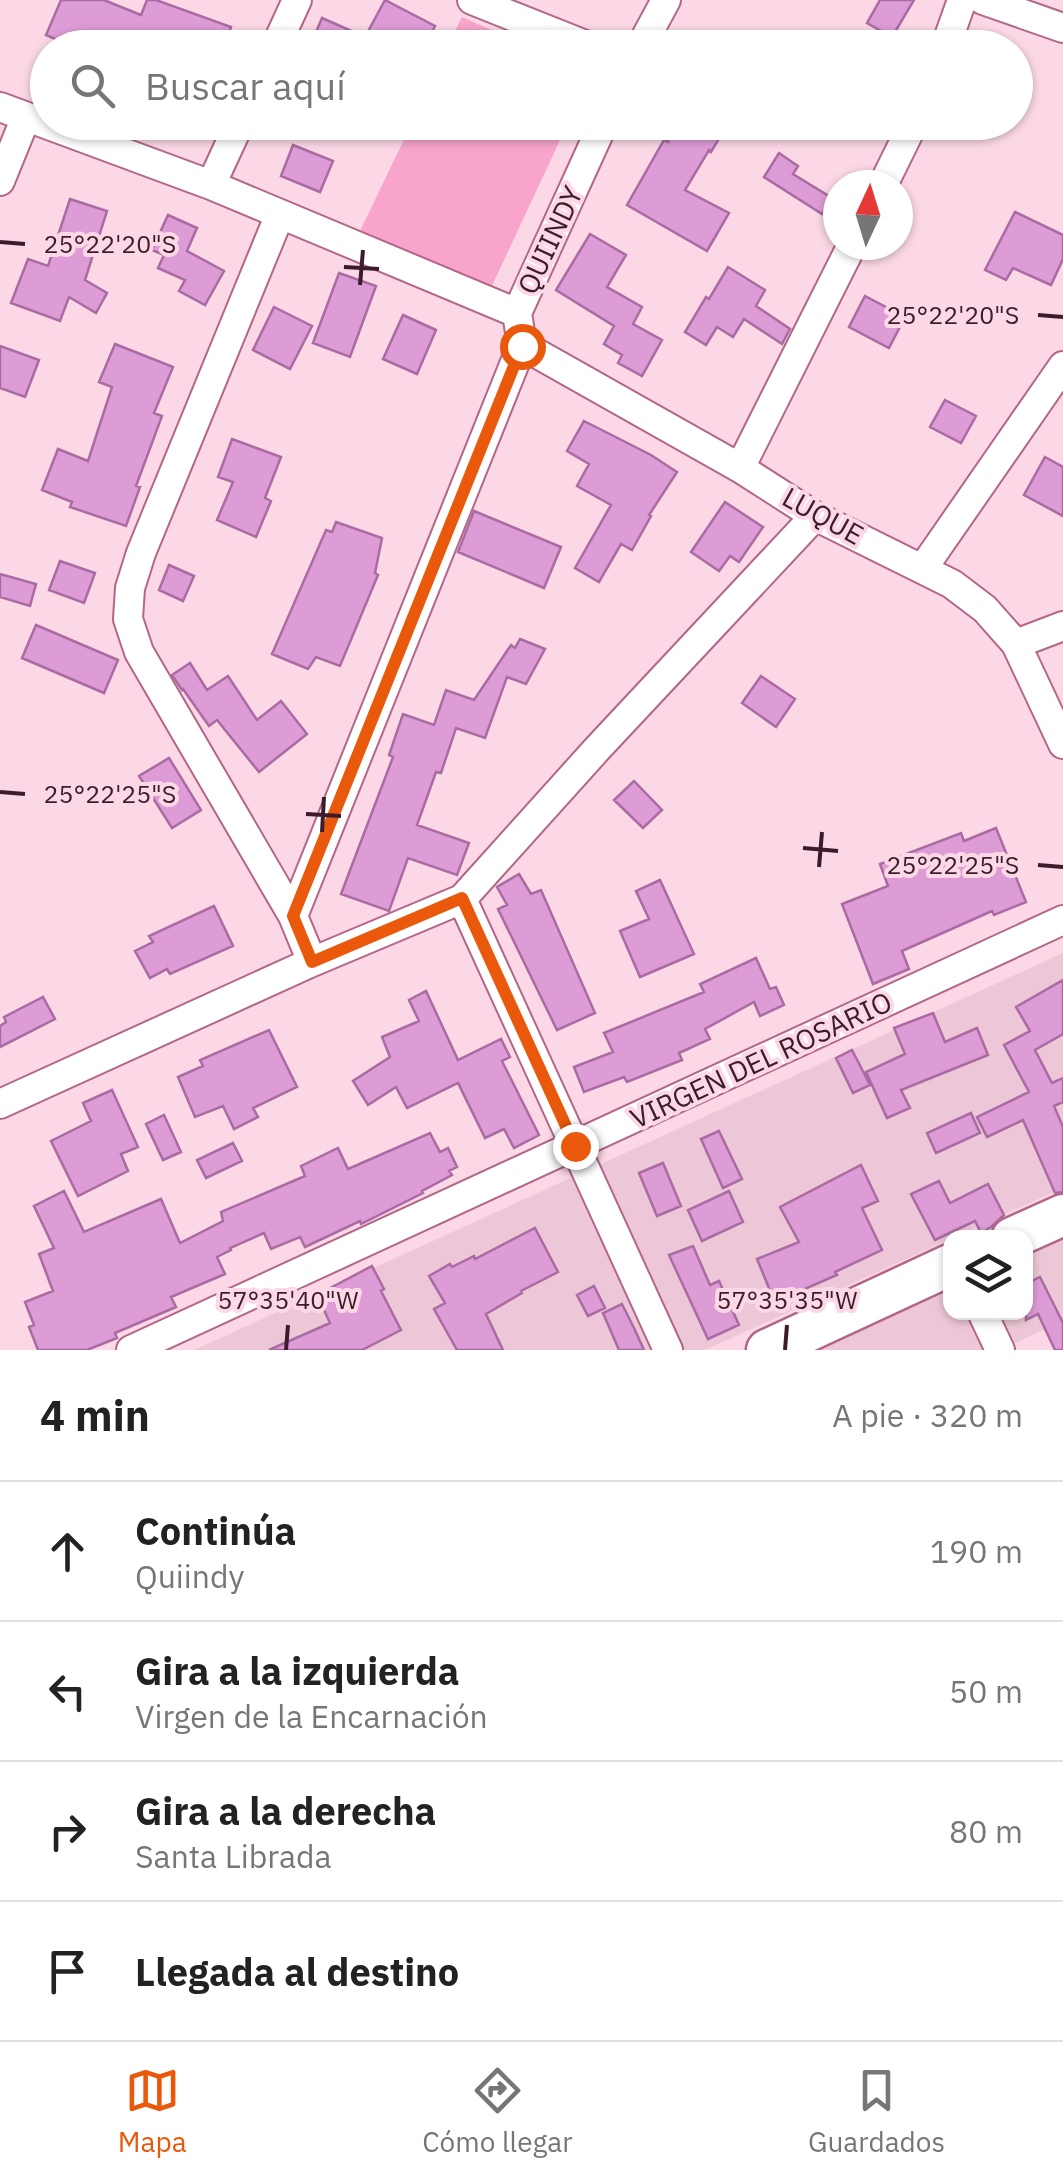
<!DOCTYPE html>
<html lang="es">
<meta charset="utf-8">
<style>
body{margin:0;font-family:"IBM Plex Sans",sans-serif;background:#f2f2f2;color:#222}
.controls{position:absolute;right:30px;bottom:30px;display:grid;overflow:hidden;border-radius:20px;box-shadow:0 2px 8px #0004}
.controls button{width:90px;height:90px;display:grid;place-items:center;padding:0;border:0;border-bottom:2px solid #e0e0e0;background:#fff;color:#222;font:50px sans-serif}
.compass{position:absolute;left:823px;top:170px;width:90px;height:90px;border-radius:50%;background:#fff;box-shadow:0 2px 8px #0004;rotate:4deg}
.stop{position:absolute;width:30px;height:30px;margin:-22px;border:8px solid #ea580c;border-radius:50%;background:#fff}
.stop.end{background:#ea580c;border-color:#fff;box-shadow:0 2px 10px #0008}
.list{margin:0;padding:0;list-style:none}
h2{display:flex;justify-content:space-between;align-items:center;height:130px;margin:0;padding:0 40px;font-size:42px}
h2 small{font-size:32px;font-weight:400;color:#767676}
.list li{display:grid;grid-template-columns:65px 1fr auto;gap:30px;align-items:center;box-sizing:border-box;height:140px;padding:0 40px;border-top:2px solid #e0e0e0}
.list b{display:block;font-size:38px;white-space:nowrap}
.list p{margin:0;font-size:32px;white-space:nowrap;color:#767676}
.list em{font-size:32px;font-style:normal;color:#767676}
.icon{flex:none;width:55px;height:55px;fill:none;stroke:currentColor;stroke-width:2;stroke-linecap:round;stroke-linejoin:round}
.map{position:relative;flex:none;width:1063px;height:1350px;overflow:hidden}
.search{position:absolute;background:#fff;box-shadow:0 2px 8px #0004;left:30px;right:30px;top:30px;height:110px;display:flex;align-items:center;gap:25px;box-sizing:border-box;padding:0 35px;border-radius:55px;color:#767676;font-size:38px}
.sheet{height:690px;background:#fff}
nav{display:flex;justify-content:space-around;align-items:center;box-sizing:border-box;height:140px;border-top:2px solid #e0e0e0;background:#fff;font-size:28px;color:#767676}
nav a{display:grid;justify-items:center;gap:5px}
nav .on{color:#ea580c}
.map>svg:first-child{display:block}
.built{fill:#edc7d7}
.green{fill:#f9a5cb}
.building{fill:#de9cd6;stroke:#a96ba2;stroke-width:2.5}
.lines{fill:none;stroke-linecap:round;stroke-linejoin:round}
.street-casing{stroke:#b3668a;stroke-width:32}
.secondary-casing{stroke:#b3668a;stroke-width:45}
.street{stroke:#fff;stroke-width:28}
.secondary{stroke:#fff;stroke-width:40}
.route{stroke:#ea580c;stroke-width:12}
.ticks{fill:none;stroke:#3c1c2c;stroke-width:4}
.labels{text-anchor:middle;stroke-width:8;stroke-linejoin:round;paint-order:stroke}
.street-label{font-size:28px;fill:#3c1c2c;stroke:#fcd8e7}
.ticks-label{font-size:25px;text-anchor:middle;fill:#3c1c2c;stroke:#fcd8e7;stroke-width:8;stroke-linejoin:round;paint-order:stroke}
</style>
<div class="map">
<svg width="1063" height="1350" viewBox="0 0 1063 1350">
<rect width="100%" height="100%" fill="#fcd8e7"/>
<path class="built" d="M1063,953V1188L705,1350H194Z
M1063,1229V1321L1000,1350H804L950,1282V1312H1026V1247Z"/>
<path class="green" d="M462,17L530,47H447Z
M412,123H568L490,290L360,231Z"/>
<path class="building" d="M61,0H104L141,15L147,0H156L231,27L224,48H76L46,35Z
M385,0L435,26L424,48H334L313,39L322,18L365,37Z
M880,0H914L892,37L867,23Z
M679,122H729L711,152L709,150L685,190L729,213L707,251L627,205L664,140L668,142Z
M293,145L333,161L320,192L281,176Z
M779,153L798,166L793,174L832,198L822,214L764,177Z
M70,199L107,211L85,280L107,293L96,313L69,297L60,321L11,303L28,259L48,266Z
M1015,212L1063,235V259L1051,285L1013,268L1006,280L985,270Z
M168,215L197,228L187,251L224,271L205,305L179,291L185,280L158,268L164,255L152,250Z
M590,234L626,255L607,287L642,307L633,324L662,340L642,376L618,363L622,355L604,344L614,326L556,290Z
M728,267L765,290L756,306L790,329L782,344L744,319L733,337L717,327L706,345L685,332L706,297L709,299Z
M339,273L376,286L350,357L313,343Z
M865,296L905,317L889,348L849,327Z
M274,307L312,326L290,369L253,350Z
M403,315L436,330L417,374L383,359Z
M115,344L173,367L154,413L162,416L136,486L140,487L126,526L70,507L72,502L42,490L58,449L88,461L112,387L99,382Z
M0,346L39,360L25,397L0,388Z
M945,400L976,416L961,443L930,427Z
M584,421L651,455L677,472L649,515L651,516L632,550L621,544L599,582L575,568L611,505L577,486L589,464L567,451Z
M232,439L281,457L265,498L271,501L256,537L217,520L233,482L218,477Z
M1045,457L1063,467V516L1024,495Z
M725,502L763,527L739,562L730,556L719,571L691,552Z
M474,511L561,547L544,588L458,552Z
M336,522L382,538L375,573L378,575L340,666L316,657L308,669L272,654L326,530L332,532Z
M60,561L95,573L84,603L49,590Z
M169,565L194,576L183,601L159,590Z
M0,574L36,584L30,606L0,597Z
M36,625L118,660L104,693L22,658Z
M520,639L545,649L526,684L507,677L485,738L456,728L441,773L436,772L417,825L469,843L457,875L408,858L389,911L341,894L393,757L389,755L403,714L434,725L446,690L474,700L511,645L515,648Z
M190,663L207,690L228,676L257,720L281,701L307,734L259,772L217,720L209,726L183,689L182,690L172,675Z
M761,676L795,699L776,727L742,703Z
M169,758L201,810L172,828L139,776Z
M634,781L662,810L643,828L614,800Z
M996,828L1026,902L994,915L992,911L902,951L909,969L873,984L842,904L888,886L880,864L961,833L964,841Z
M519,874L531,894L541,890L595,1013L557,1030L498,909L507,905L497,887Z
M660,880L694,954L640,977L620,931L649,919L636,891Z
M214,906L233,946L170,974L167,969L150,978L135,951L153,942L149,936Z
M756,958L770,989L776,987L784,1005L760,1016L754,1002L705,1029L710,1039L679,1053L682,1060L627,1082L624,1077L584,1092L574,1067L613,1052L604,1033L704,992L700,984Z
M1063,980V1034L1035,1050L1052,1083L1063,1078V1102L1054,1106L1063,1127V1192L1055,1193L1023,1120L987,1137L977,1117L1029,1092L1004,1045L1030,1031L1016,1007Z
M426,991L458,1060L501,1039L510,1057L502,1061L539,1135L514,1148L504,1129L485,1138L458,1083L407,1108L396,1087L368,1105L353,1081L390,1057L382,1037L419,1021L409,1000Z
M43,997L55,1019L0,1047V1026L6,1022L4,1017Z
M933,1013L945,1042L977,1028L988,1055L901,1090L910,1108L887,1118L866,1072L905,1054L894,1028Z
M269,1030L297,1087L253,1108L258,1117L234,1129L223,1106L195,1117L178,1077L203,1066L200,1060Z
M852,1050L870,1085L853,1093L836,1058Z
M112,1090L138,1147L121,1154L128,1171L78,1196L51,1141L91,1121L83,1103Z
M971,1113L980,1133L936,1153L927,1133Z
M164,1115L181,1152L163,1160L146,1124Z
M719,1131L742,1179L723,1188L701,1139Z
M430,1133L440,1152L448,1148L457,1167L449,1171L452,1175L422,1191L423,1193L361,1224L360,1221L305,1247L300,1237L271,1249L264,1233L230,1248L231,1250L217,1257L225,1274L171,1297L176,1307L115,1333L117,1338L87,1350H38L29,1327L34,1325L25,1302L53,1291L39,1254L54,1248L34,1206L64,1191L84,1232L161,1199L180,1243L223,1221L221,1212L305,1176L301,1166L338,1148L348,1169Z
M233,1143L242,1161L206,1178L197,1160Z
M663,1163L681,1206L657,1216L639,1173Z
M861,1165L878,1201L862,1208L882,1250L835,1272L837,1275L800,1291L801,1294L776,1305L757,1259L799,1242L780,1207Z
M939,1181L950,1203L988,1184L1004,1215L991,1227L981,1233L975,1221L935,1240L911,1194Z
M729,1191L743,1222L702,1241L688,1210Z
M535,1228L558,1272L521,1291L522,1293L486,1314L503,1350H457L434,1309L445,1303L429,1276L450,1264L452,1267L474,1256L475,1259Z
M693,1246L710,1285L719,1281L739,1325L708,1339L669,1255Z
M372,1266L384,1289L381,1291L401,1330L362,1350H269L330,1323L317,1295Z
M1040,1277L1063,1323V1350H1055L1038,1314L1026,1320V1284Z
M594,1286L605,1308L588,1316L577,1295Z
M622,1304L634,1328L644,1350H619L603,1313Z"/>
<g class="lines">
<g class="street-casing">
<path id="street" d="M472,0L593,48
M983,0L1063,28
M275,48L297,0
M640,48L666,0
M945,48L962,0
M0,107L211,185L517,313
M0,181L26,117
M211,185L240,122
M883,185L914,122
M280,214L141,553L130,588L128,619L139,652L293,916L312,962
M522,345L740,468L815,516L952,584L985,609L1016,644L1063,744
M740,468L852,245
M923,568L1063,366
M1016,644L1063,626
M462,899L668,1350
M293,916L522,345L517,313L604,122
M0,1104L312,962L462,899L597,749L815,516
M982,1312L1000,1350
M131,1350L1063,920"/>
</g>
<g class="secondary-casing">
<path id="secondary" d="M1012,1238L1063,1215
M767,1350L950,1265"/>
</g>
<use href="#street" class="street"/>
<use href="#secondary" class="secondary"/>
</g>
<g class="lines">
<path class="route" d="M522,346L293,916L312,962L462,898L575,1146"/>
</g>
<path class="ticks" d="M0,242L25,244M344,267L379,269M360,285L363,250M1038,315L1063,317M0,792L25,794M306,814L341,816M322,832L324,797M803,848L838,851M1038,865L1063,867M819,867L822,832M286,1350L288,1325M785,1350L787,1325"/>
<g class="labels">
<g class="street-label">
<text transform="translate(550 240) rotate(-65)" y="10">QUIINDY</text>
<text transform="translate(823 516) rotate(29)" y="10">LUQUE</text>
<text transform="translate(761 1060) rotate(-25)" y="10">VIRGEN DEL ROSARIO</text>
</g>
</g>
<g class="ticks-label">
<text x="110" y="253">25°22'20"S</text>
<text x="953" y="324">25°22'20"S</text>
<text x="110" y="803">25°22'25"S</text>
<text x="953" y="874">25°22'25"S</text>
<text x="288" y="1309">57°35'40"W</text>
<text x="787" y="1309">57°35'35"W</text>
</g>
</svg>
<div class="controls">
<button><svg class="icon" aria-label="layers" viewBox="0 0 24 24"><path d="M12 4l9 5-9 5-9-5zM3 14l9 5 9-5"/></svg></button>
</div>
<svg class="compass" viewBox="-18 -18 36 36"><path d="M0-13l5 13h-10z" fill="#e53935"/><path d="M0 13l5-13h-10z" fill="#767676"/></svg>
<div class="stop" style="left:522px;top:346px"></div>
<div class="stop end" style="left:575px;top:1146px"></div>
<div class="search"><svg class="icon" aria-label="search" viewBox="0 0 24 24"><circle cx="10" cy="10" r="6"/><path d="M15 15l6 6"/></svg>Buscar aquí</div>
</div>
<section class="sheet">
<h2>4 min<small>A pie · 320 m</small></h2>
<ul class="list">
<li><svg class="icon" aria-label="ahead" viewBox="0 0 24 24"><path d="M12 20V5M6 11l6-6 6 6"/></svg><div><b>Continúa</b><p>Quiindy</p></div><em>190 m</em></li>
<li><svg class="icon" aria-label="left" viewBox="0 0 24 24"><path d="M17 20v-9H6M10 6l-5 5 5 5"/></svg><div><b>Gira a la izquierda</b><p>Virgen de la Encarnación</p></div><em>50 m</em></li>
<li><svg class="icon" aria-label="right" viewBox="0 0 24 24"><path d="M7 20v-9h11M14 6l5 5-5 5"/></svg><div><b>Gira a la derecha</b><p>Santa Librada</p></div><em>80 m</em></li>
<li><svg class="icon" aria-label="arrive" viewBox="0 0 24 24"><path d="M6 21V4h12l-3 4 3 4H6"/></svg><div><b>Llegada al destino</b></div></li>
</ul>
</section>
<nav>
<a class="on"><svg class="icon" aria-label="map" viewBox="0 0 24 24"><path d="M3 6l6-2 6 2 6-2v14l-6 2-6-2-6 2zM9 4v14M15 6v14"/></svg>Mapa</a>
<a><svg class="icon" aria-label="directions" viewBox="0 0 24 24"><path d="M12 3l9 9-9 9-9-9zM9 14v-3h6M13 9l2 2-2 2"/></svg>Cómo llegar</a>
<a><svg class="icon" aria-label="saved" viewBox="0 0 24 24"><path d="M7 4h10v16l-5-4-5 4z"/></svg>Guardados</a>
</nav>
